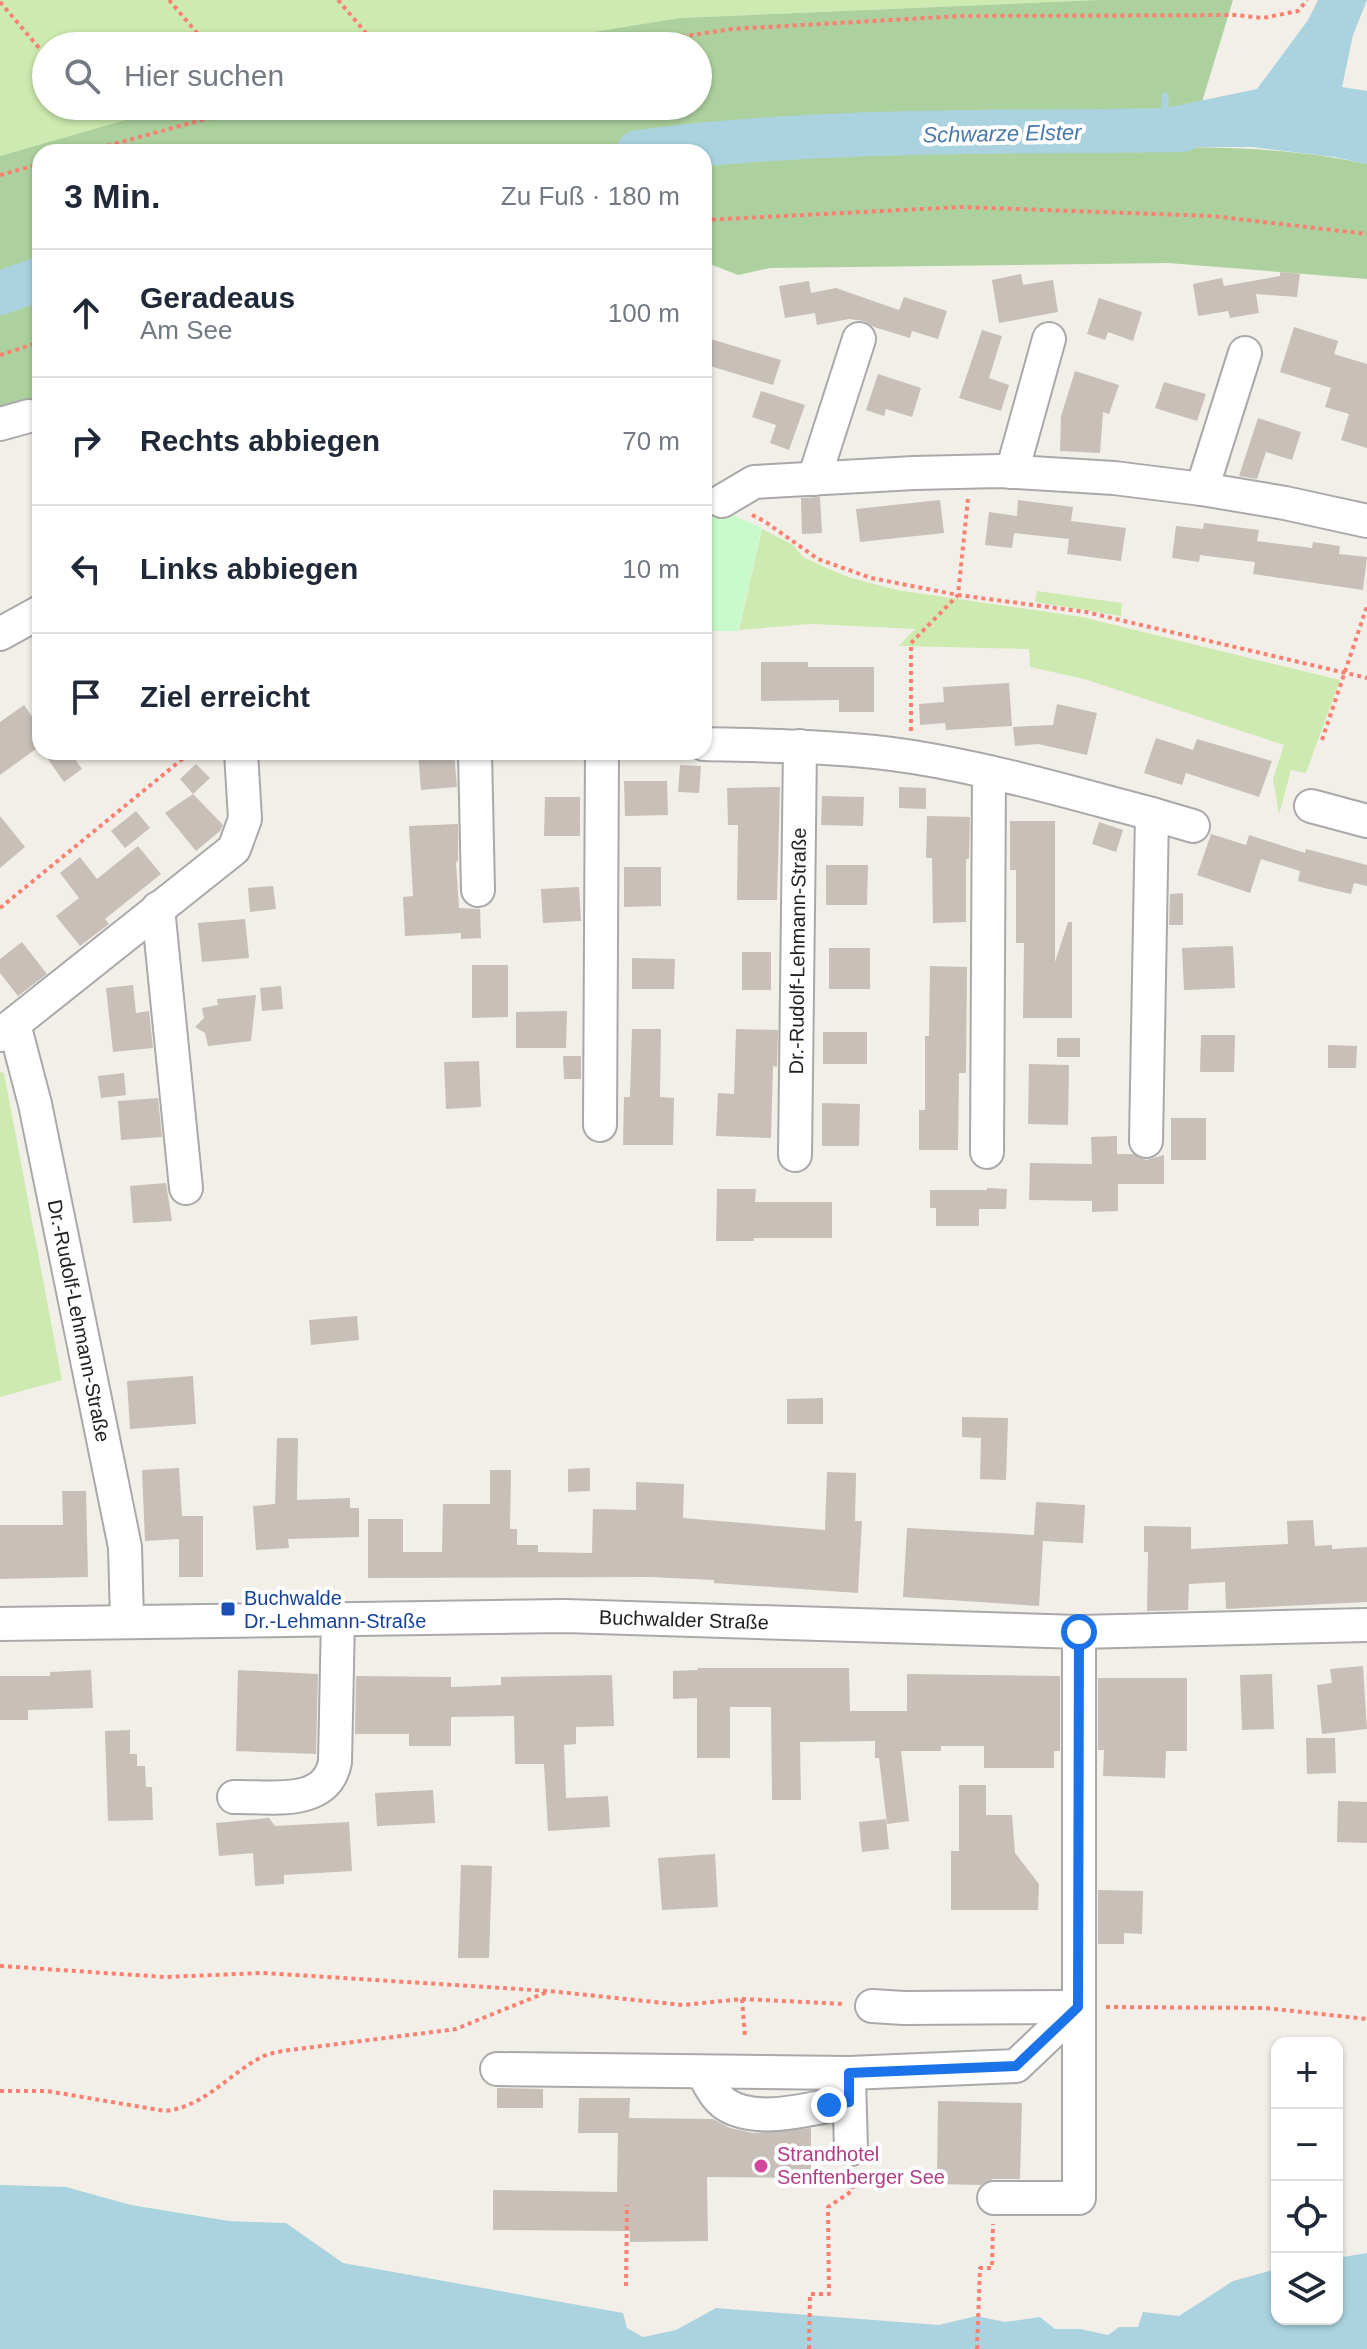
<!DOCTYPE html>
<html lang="de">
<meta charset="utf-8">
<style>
body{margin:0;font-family:Helvetica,sans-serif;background:#f2f2f3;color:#1f2937}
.controls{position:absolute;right:24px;bottom:24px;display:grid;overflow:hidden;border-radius:16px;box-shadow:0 2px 6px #0004}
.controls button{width:72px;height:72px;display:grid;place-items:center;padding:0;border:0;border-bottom:2px solid #e0e1e3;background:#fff;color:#1f2937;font:40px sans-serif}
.stop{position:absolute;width:24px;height:24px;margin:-18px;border:6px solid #1a73e8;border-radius:50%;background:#fff}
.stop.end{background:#1a73e8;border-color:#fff;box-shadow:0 2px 8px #0008}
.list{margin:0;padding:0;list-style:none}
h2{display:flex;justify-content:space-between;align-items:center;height:104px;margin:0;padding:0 32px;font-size:34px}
h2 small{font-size:26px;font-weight:400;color:#747a83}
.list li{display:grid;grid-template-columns:52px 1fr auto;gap:24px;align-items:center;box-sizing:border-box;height:128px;padding:0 32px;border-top:2px solid #e0e1e3}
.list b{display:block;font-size:30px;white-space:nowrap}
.list p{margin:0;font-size:26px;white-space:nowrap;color:#747a83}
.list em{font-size:26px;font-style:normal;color:#747a83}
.icon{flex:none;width:44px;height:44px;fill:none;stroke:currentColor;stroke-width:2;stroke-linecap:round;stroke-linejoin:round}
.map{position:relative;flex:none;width:1367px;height:2349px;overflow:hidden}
.search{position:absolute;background:#fff;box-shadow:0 2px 6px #0004;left:32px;top:32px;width:680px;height:88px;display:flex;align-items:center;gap:20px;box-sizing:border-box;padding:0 28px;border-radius:44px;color:#747a83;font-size:30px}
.panel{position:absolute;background:#fff;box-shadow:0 2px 6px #0004;left:32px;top:144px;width:680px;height:616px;border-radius:24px}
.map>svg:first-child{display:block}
.grass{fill:#cdebb0}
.forest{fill:#add19e}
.park{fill:#c8facc}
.water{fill:#aad3df}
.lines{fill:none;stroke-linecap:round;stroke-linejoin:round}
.stream{stroke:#aad3df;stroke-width:7}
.river{stroke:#aad3df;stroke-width:44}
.building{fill:#c7bfb8}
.minor-casing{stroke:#a9a9a9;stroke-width:36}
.path{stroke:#fa8072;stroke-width:4;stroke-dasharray:4 4;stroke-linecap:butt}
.minor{stroke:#fff;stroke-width:32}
.route{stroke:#1a73e8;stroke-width:10}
.transit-dot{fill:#1a4fb4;stroke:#fff;stroke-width:3}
.hotel-dot{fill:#d1479c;stroke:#fff;stroke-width:3}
.labels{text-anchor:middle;stroke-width:8;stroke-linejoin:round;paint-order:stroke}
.street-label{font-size:20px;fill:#222;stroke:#fff}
.transit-label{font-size:20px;fill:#164399;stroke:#fff;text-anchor:start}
.hotel-label{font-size:20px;fill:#b23c85;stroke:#fff;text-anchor:start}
.water-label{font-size:22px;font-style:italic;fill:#4a7aab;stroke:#fff}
</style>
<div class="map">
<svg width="1367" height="2349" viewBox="0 0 1367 2349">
<rect width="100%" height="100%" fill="#f2efe9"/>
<path class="grass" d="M0,0H1099L681,18L507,46H46V106H175L0,156Z
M762,529L793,545L803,557L822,566L848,577L897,590L1082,617L1340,680L1306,773L1291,770L1279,815L1273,779L1284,745L1084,679L1030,667L1029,649L899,646L915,629L812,624L739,630Z
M1037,591L1122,603L1121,616L1035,602Z
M0,1072L4,1073L62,1380L0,1397Z"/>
<path class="forest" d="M1099,0H1233L1202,102L1127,116L1124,147C1209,147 1284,146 1367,164V279L1168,263L770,268L738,275L707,263L704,265V152H40V401L0,411V156L174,106H698V46H507L680,18Z"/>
<path class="park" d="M718,508L762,528L738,631H704V511Z"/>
<path class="water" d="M1318,0H1367L1353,35L1342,87L1367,91V164L1334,157L1252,147H1124L1127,116L1257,89L1308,20Z
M0,2185L66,2187L131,2205L229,2221L286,2223L343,2263L623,2313L627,2328L643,2337L676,2330L716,2308L939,2325L976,2316L1005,2322L1040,2317L1055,2329H1080L1108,2335L1119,2327H1138L1143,2312L1179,2316L1233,2281L1277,2269V2319H1337V2258L1367,2253V2349H0Z"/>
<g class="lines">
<path class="stream" d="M1165,96V118"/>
<path class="river" d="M638,152C818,128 1002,133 1183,130
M0,293L40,279"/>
</g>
<path class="building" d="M1280,272L1300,274L1297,297L1256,294L1259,313L1230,318L1228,311L1198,316L1193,284L1222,278L1224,286L1280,276Z
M1021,274L1023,285L1053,280L1058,312L999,323L992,280Z
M809,281L811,293L836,288L899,310L904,297L947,311L938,339L912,331L910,338L874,327L864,321L849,319L817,325L815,313L785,318L779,286Z
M1099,298L1142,312L1133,341L1108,332L1105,340L1087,334Z
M1294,327L1338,341L1334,354L1367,364V448L1341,440L1349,414L1325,407L1331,388L1280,372Z
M982,330L1002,336L989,378L1009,385L1001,411L959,398Z
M704,337L781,360L773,385L710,366Z
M1075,371L1119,385L1109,414L1103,412L1100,453L1060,451L1061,416Z
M878,374L921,388L912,417L886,409L884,416L866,410Z
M1164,382L1206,394L1197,421L1155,408Z
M761,391L805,405L789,450L770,443L776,425L752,417Z
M1258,418L1301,432L1292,460L1266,452L1257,479L1239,476Z
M820,497L822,533L802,534L801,498Z
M940,500L944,533L860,542L856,509Z
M1018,500L1073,507L1071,521L1126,528L1121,561L1067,554L1069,539L1014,533L1015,527L1012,548L985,545L989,512L1017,516Z
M1204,523L1259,530L1257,541L1312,548L1313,542L1340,546L1339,554L1367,557L1363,590L1253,574L1255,562L1200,555L1199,562L1172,558L1176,526L1203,529Z
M761,662H808V667H874V712H839V700L761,701Z
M1009,683L1012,726L946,730L945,723L920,725L919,704L944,702L943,687Z
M1057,704L1097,713L1087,755L1038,744L1015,746L1013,727L1053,725Z
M24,705L40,728V746L0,775V722Z
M1156,738L1193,750L1197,739L1272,761L1259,797L1186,773L1182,785L1144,773Z
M43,752H70L82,769L64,782Z
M418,752H454L457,787L421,790Z
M196,764L210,778L193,794L180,779Z
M680,765L701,766L699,793L678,792Z
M624,781H667L668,815L625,816Z
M780,787L777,900H737L738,825H728L727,788Z
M899,787L926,788V809L899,808Z
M193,794L223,825L220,831L196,851L165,813Z
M822,796L864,797L863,826L821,825Z
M545,797H580V836H544Z
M136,811L150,828L125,848L111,831Z
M0,816L25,847L0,868Z
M927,816L970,817L969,859H966V922L933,923L932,858H926Z
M1010,821H1055V962L1068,922H1072V1018H1023L1024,943H1016V870H1010Z
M1099,822L1123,830L1116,852L1092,844Z
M458,824V861L456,862L459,908L480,909L481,938L461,939V933L405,936L403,897L413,896L409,826Z
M1211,834L1246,845L1249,835L1305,853L1306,849L1367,865V886L1354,883L1351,894L1324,888L1298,881L1300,871L1261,859L1250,893L1197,875Z
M138,846L161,874L105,919L109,924L80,946L56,916L79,898L60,873L80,857L97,879Z
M826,865H868L867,905H826Z
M624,867H661V906L624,907Z
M273,886L276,909L250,912L248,888Z
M579,887L581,921L543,923L541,889Z
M1183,893V925H1169L1170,894Z
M245,919L249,958L202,962L198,923Z
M22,942L47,974L18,996L0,973V959Z
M1233,946L1235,988L1184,990L1182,948Z
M829,948H870V989H829Z
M742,952H771V990H742Z
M632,958L675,959L674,989H632Z
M472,965H508V1017L472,1018Z
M930,966L967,967L966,1073H959L958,1150H919V1110H925V1036H929Z
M133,985L136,1013L149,1011L153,1048L113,1052L106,988Z
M281,986L283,1009L262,1011L260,988Z
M256,995L251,1041L208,1046L205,1033L195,1027L204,1018L202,1008L218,1005L217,999Z
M567,1011L566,1048H516V1012Z
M632,1029H661L660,1097L674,1098L673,1145H623L624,1097H630Z
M736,1029L778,1030L777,1067L773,1066L771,1138L716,1136L718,1093L734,1094Z
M823,1032H867V1064H823Z
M1201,1035H1235L1234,1072H1200Z
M1057,1038H1080V1057H1057Z
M1328,1045L1357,1046L1356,1068H1328Z
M563,1056H581V1079H564Z
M479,1061L481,1107L446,1109L444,1062Z
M1029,1064L1069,1065L1068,1125L1028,1124Z
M124,1073L126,1095L101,1098L98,1076Z
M158,1098L162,1137L121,1140L118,1101Z
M822,1103L860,1104L859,1146H822Z
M1171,1118H1206V1160H1171Z
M1117,1136V1154H1133L1146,1160L1164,1155V1184H1118V1211L1092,1212V1201L1029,1200L1030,1163L1092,1164L1091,1137Z
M166,1183L172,1221L133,1223L130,1186Z
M987,1188L1007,1189L1006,1209H979V1226H936V1208H930V1190H987Z
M717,1189H756L755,1202H832V1238H754V1241H716Z
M357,1316L359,1340L311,1345L309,1320Z
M193,1376L196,1424L130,1429L127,1381Z
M823,1398V1424H787V1399Z
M962,1417L1008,1418L1006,1480L980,1479L981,1438L962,1437Z
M277,1438H298L297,1500L350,1498V1508H359V1537L288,1539L289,1548L256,1550L253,1506L275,1504Z
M179,1468L182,1516H203V1577H179V1539L145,1541L142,1470Z
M590,1468V1491L568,1492V1469Z
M490,1470H511L510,1529H517V1545H538V1552L592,1553L593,1509L636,1510V1482L684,1484L683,1518L825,1530L827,1472L856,1473L855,1521H862L858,1593L714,1583V1580L650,1577L368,1578V1519H403V1552H442L443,1504H490Z
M62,1491H86L88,1577L0,1579V1525H63Z
M1036,1502L1085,1505L1083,1543L1043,1541L1039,1606L903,1597L907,1528L1034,1535Z
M1313,1520L1315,1546L1332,1545V1549L1367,1547V1602L1226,1609L1225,1582L1189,1584L1188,1610L1147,1611L1148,1552H1144V1526L1191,1527V1549L1288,1544L1287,1521Z
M1363,1666L1367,1729L1322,1734L1317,1685L1332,1683L1330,1669Z
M698,1668H849L850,1711H907V1674L1060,1676V1751H1054V1768H984V1746H941V1751H901L909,1821L887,1824L879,1758H875V1741L800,1742L801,1800H772L771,1707H730V1758H697V1698L673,1699V1671L697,1670Z
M91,1670L93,1708L28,1710V1720H0V1676H50V1672Z
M238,1670L318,1674L316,1754L236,1751Z
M1272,1674L1274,1729L1242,1730L1240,1675Z
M612,1675L614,1726L576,1727V1744L564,1745L566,1798L608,1796L610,1827L548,1831L544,1764H515L514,1716L451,1717V1746H409V1734H355L356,1676L451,1677V1687L501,1685V1677Z
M1098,1678H1187V1751H1166L1165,1778L1103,1776L1104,1750H1098Z
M130,1730V1754H137V1766H145L146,1787H152L153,1820L108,1821L105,1731Z
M1306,1738H1335L1336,1773L1307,1774Z
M959,1785H986V1815H1012L1015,1853L1039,1884L1038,1910H951V1851H959Z
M433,1790L435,1823L377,1826L375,1793Z
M1338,1801L1367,1802V1843L1337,1842Z
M269,1818L275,1826L349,1822L352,1871L284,1875V1884L255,1886L253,1853L219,1856L216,1823Z
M886,1819L889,1849L862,1852L859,1822Z
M715,1854L718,1907L662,1910L658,1858Z
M461,1865L492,1866L489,1958H458Z
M1098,1890L1143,1891L1142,1934L1124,1933V1944H1098Z
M497,2088L543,2089V2108H497Z
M579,2098H630L629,2118L713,2119L730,2128L753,2133L811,2128V2178L707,2177L708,2241L630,2242V2231L493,2230V2190L617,2192L618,2133H578Z
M938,2101L1022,2103L1020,2179H993L981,2185L937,2184Z"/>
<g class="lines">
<g class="minor-casing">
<g id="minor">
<path d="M0,424L29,416"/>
<path d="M1012,472L1049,339"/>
<path d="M814,479L859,339"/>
<path d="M1202,489L1245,353"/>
<path d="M722,501L754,482L914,473L1000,471L1114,478L1202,489L1285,503L1367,521"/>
<path d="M0,634L40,612"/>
<path d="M704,744C773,746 844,746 913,757C994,770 1072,793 1152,814L1146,1141"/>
<path d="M475,752L478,890"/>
<path d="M1311,806L1367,821"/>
<path d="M1152,814L1193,826"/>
<path d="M158,908L186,1188"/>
<path id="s1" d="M14,1024L35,1104L125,1547L127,1620"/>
<path d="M0,1035L234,849L245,819L241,752"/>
<path d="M600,1125L602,752"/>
<path d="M987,1152L989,772"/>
<path id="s2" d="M795,1155L800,746"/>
<path id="s3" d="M0,1624L565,1616L1079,1632L1367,1625"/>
<path d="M234,1797C269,1796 326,1808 335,1762L338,1618"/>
<path d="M872,2006L904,2008L1078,2007"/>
<path d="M497,2069L849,2073L1016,2066L1078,2007"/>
<path d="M703,2073C709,2084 715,2097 725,2104C758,2126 814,2107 849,2102"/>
<path d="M849,2080L851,2149"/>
<path d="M994,2198H1079V1632"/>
</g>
</g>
<path class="path" d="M169,0L208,46
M338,0L366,33
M0,2L46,56
M618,46L732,29L961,16L1235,15L1263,18L1298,11L1307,0
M84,152L254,106
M0,175L40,164
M704,220L961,207L1212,216L1367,234
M0,355L40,342
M752,515L764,521L818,559L871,578L958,595L1086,612L1367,678
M911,731V643L958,595L968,499
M1322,740L1367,606
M0,908L191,752
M0,1966L165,1977L262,1973L549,1991L683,2005L742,1999L845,2004
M742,1999L745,2037
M1106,2007L1265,2008L1367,2019
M0,2091H47L165,2111C203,2107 226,2077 258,2059C265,2054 274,2053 282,2051L456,2029L547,1992
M626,2286L627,2205
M809,2349L810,2294H829L828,2207L852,2191L855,2175
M977,2349L980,2268H992L993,2224"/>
<use href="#minor" class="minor"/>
</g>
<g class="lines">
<path class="route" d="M829,2105L849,2102V2073L1016,2066L1078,2007L1079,1632"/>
</g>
<rect class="transit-dot" x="220" y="1601" width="16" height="16" rx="4"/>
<circle class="hotel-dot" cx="761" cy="2166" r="8"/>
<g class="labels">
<g class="street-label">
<text dy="7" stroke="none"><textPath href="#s2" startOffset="204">Dr.-Rudolf-Lehmann-Straße</textPath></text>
<text dy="7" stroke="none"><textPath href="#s1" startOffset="304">Dr.-Rudolf-Lehmann-Straße</textPath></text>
<text dy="7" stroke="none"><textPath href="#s3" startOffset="684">Buchwalder Straße</textPath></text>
</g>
<g class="transit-label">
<text x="244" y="1605">Buchwalde<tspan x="244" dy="23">Dr.-Lehmann-Straße</tspan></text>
</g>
<g class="hotel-label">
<text x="777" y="2161">Strandhotel<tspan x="777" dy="23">Senftenberger See</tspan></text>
</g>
<g class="water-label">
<text transform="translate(1002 133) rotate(-1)" y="8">Schwarze Elster</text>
</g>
</g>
</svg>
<div class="controls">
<button>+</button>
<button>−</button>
<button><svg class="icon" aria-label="locate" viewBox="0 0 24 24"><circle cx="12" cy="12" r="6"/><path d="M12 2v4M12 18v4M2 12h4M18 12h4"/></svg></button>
<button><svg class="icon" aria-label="layers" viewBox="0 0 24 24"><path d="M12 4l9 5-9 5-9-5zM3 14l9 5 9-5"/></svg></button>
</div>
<div class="stop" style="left:1079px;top:1632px"></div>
<div class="stop end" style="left:829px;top:2105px"></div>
<div class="search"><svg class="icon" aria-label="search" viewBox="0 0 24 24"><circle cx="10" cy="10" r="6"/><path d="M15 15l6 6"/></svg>Hier suchen</div>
<section class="panel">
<h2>3 Min.<small>Zu Fuß · 180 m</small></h2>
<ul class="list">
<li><svg class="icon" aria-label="ahead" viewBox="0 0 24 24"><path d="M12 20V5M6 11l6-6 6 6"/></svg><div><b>Geradeaus</b><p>Am See</p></div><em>100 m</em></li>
<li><svg class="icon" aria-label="right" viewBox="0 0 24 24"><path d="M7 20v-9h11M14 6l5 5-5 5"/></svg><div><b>Rechts abbiegen</b></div><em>70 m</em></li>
<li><svg class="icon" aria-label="left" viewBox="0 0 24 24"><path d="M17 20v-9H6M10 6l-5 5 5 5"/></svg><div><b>Links abbiegen</b></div><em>10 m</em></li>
<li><svg class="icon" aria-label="arrive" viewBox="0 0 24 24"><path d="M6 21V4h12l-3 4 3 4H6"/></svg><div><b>Ziel erreicht</b></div></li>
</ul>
</section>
</div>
